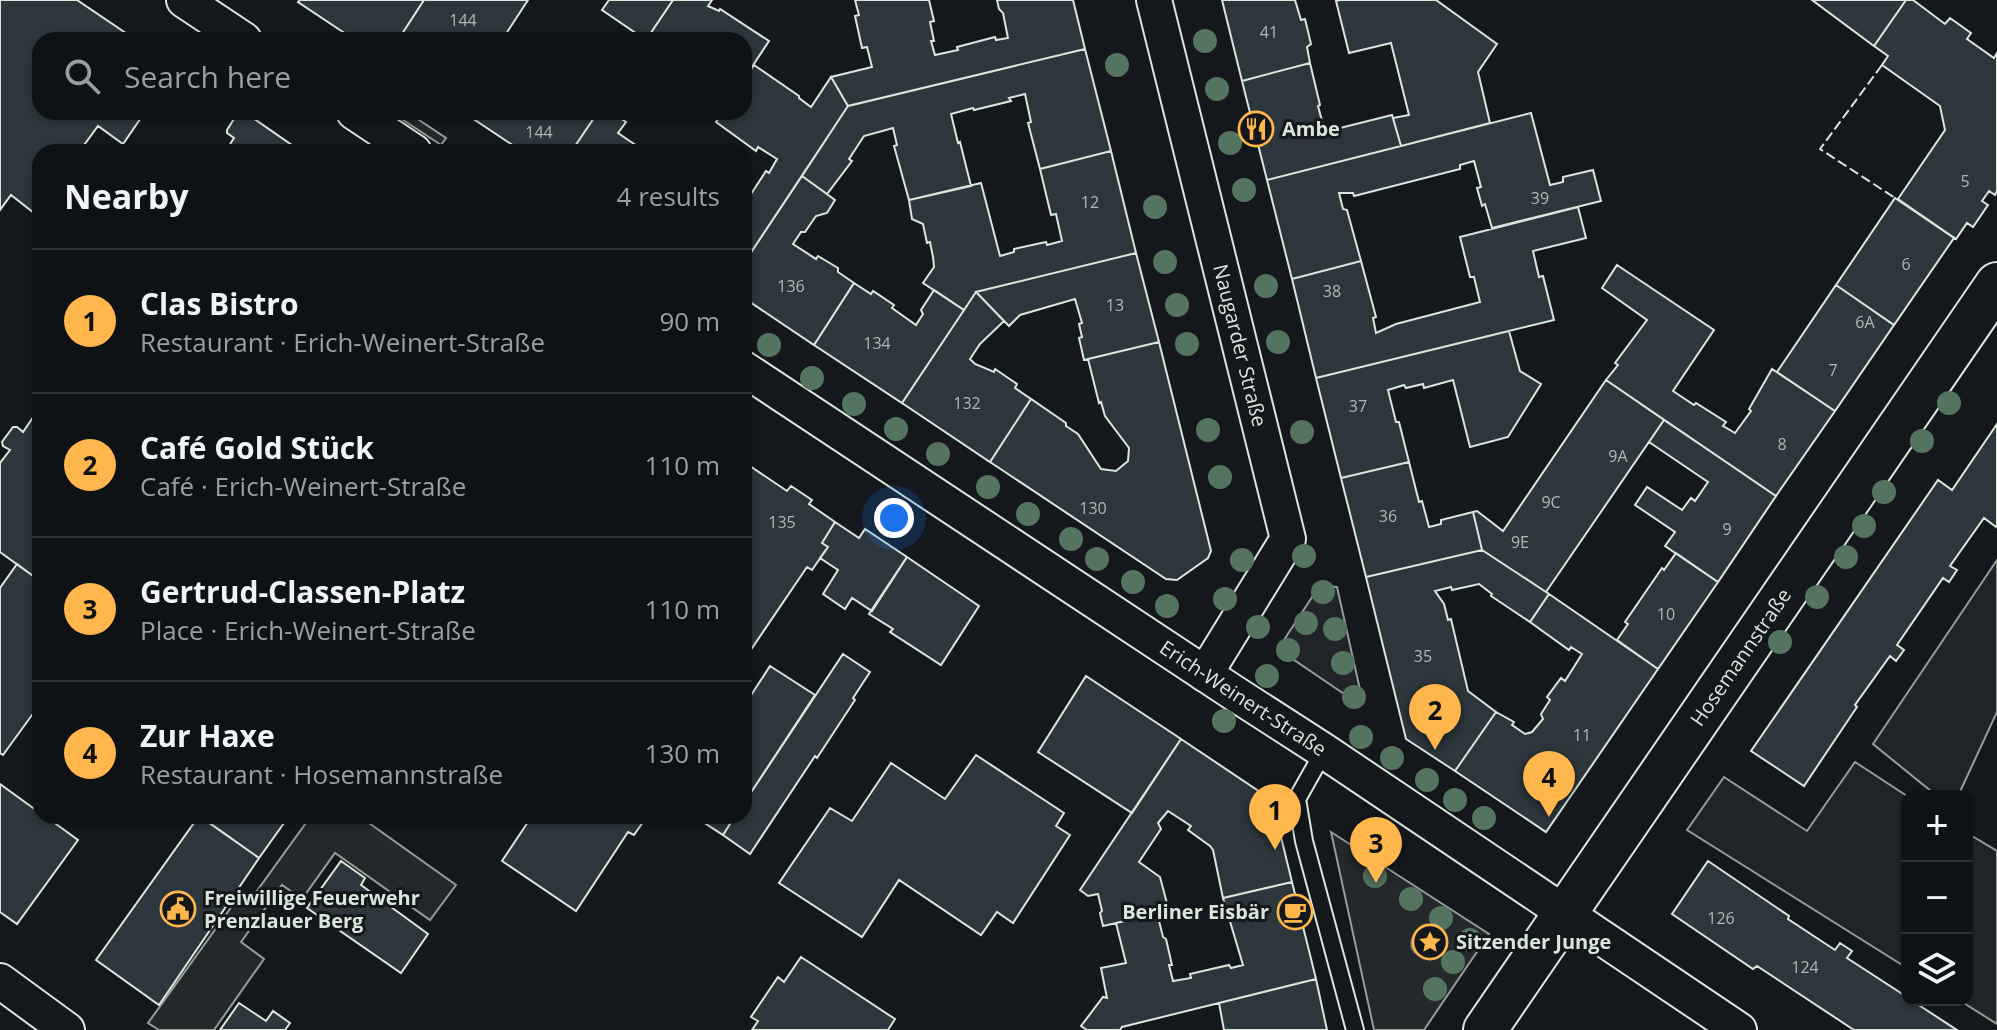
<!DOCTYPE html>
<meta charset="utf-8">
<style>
body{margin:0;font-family:"Open Sans",sans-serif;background:#1d2022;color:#f1f3f6}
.controls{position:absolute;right:24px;bottom:24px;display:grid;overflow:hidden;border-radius:16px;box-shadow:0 2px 6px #0004}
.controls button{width:72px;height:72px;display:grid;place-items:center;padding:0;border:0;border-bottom:2px solid #2f3234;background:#0f1215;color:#f1f3f6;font:40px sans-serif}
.you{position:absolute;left:894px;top:518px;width:28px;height:28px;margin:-20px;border:6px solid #fff;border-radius:50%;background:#1a73e8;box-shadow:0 0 0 12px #1a73e833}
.badge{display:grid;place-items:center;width:52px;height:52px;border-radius:50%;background:#ffb74d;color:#111;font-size:26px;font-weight:700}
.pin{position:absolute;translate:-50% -66px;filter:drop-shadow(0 2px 4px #0008)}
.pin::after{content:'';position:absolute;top:42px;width:28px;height:24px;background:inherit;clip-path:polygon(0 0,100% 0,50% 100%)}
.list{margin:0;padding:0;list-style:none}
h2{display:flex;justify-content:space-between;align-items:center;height:104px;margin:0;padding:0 32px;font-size:34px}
h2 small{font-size:26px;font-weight:400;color:#9b9ea0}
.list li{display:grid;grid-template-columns:52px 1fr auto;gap:24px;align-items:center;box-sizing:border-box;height:144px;padding:0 32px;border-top:2px solid #2f3234}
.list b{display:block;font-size:30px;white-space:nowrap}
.list p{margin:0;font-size:26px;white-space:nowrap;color:#9b9ea0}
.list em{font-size:26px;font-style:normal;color:#9b9ea0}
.icon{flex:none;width:44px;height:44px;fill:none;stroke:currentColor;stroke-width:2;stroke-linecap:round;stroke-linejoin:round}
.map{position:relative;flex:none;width:1997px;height:1030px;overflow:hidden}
.search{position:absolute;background:#0f1215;box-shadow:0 2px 6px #0004;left:32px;top:32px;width:720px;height:88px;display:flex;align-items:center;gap:20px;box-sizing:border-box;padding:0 28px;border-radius:24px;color:#9b9ea0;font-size:30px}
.panel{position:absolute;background:#0f1215;box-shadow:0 2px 6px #0004;left:32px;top:144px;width:720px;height:680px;border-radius:24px}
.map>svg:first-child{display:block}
.green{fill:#202428;stroke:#939e99;stroke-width:2}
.parking{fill:#24282b;stroke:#939e99;stroke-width:2}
.building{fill:#2c363c;stroke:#d8e6dc;stroke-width:2}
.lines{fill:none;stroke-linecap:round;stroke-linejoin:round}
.service-casing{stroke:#d8e6dc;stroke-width:20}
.minor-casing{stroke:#d8e6dc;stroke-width:38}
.tertiary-casing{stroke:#d8e6dc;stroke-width:46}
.service{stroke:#14181c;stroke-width:16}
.minor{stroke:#14181c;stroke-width:34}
.tertiary{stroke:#14181c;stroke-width:42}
.fence{stroke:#d8e6dc;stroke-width:2;stroke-dasharray:10 4;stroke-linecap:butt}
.tree{fill:#55745f}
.labels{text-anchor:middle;stroke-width:6;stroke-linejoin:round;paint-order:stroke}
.number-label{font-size:16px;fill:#adbab4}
.poi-label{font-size:20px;font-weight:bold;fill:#d8e6dc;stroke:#14181c;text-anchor:start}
.street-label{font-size:20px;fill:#d8e6dc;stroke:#14181c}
</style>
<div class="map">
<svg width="1997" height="1030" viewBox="0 0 1997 1030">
<rect width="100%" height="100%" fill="#14181c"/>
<path class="green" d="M1997,560V712L1958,796H1937L1873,744Z
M1324,586L1337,587L1361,694L1353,700L1278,649L1318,588Z
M1855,762L1907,796V968L1687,830L1724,777L1807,831Z
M1967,833L1997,851V1024L1959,1000H1967Z"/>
<path class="parking" d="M391,112H407L446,138L441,145Z
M311,816H359L456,885L430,920L335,853L302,899L282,885L241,942L264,959L214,1030H159L148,1023L240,895L249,902Z
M1331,832L1489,934L1424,1030H1374Z"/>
<path class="building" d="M0,0H77L136,40H40V112H145L123,144L98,126L79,152H40V205L34,213L11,195L0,210Z
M300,0H424L398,40H355L298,2Z
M424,0H528L502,40H398Z
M609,0H673L646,40L602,10Z
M673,0H712L708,6L719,11L720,9L769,41L744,79V40H646Z
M855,0H929L934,21L930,22L934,41H931L935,55L958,50L957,47L995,37L996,40L1008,38L1003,13L999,9L997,0H1073L1085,49L848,106L831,77L872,67L867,47L862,48L855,16L859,15Z
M1222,0H1295L1301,20L1305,19L1311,44L1307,47L1310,63L1242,81Z
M1340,0H1436L1497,44L1478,72L1490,123L1401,146L1393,118L1409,115L1391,43L1349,53L1336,1Z
M1812,0H1906L1874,46Z
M1906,0H1913L1945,24L1950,18L1971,33L1967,39L1994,58L1997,53V191L1995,195L1989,191L1982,201L1988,205L1973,227L1967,223L1956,239L1898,199L1945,130L1940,106L1882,65L1888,56L1874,46Z
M1085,49L1111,151L1040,169L1028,123L1031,122L1025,94L1009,98L1011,101L974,110L973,108L951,114L958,143L960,142L971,186L909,200L894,146L897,145L893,128L864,136L849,159L852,161L827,194L802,176L848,106Z
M1310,63L1320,105L1318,106L1326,136L1340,132V128L1392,115L1401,146L1267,180L1242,81Z
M754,65L799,96V98L811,107L831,77L848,106L744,263V210L749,202L747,200L766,171L769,173L777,159L758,147L756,151L716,122L723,112H744V79Z
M463,112H598L571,152H523Z
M598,112H611L626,122L618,133L643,150L645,148L651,152H571Z
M1531,113L1550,185L1563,182V177L1593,170L1601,201L1492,228L1485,204L1482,206L1477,188L1481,187L1474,161L1460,165V169L1354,196L1353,193H1339L1343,209L1347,210L1361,261L1292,279L1267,180Z
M237,114H247L302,152H225L234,138L227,133V130Z
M1111,151L1136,253L976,292L964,310L923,283L934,267L933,257L930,242L927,243L923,224L912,219L909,200L981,183L1000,256L1014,252V249L1046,242L1047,245L1062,241L1056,214L1051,215L1040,169Z
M802,176L835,200L827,213L816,216L805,232H801L793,244L816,259L818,256L838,268V272L854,283L814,345L744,298V263Z
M1895,198L1954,238L1894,325L1836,285Z
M1578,207L1586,238L1533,251L1539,277L1543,276L1554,320L1316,378L1292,279L1361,261L1376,317L1373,318L1376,333L1396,324L1480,302L1474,277H1470L1460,237Z
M1136,253L1159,342L1084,360L1079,338L1082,337L1079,324L1082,323L1075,299L1020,315L1009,326L976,292Z
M1617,265L1714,330L1673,391L1694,405L1696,403L1726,422L1723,426L1735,433L1751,411L1749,409L1772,369L1835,411L1776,496L1606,380L1618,365L1615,363L1647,320L1602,288Z
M854,283L871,294L873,291L894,305L892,308L916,325L923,314L921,310L934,290L964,310L902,403L814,345Z
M1836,285L1894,325L1835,411L1777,372Z
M976,292L1004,321L980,344L970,359L975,364L994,372L995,369L1017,384L1015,388L1031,399L990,462L902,403Z
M1509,331L1520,371L1541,384L1508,437L1470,447L1453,380L1424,388L1423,384L1406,388L1404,385L1388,390L1396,422H1399L1409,462L1341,478L1316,378Z
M1159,342L1211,551L1208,558L1177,580L1166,579L990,462L1031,399L1066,423V426L1078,434L1101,469L1116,471L1128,461L1129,448L1105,416L1101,402L1099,403L1088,359Z
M1606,380L1664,420L1546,592L1482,550L1473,512L1477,511L1503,531Z
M40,407V581L0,552V463L10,450L3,446L2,442L13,427H17L23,432Z
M1664,420L1776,496L1718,582L1665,546L1675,532L1635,505L1647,487L1682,510L1691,498L1695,501L1708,482L1649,442Z
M1997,424V525L1996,527L1984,518L1950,566L1957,570L1949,582L1943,578L1897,645L1904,650L1896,661L1890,656L1855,705L1857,707L1804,786L1751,751L1938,480L1952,490Z
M744,462L787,491L791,486L812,500L809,504L835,522L822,543L828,547L812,570L807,567L748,654L744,651Z
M1409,462L1419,502L1422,501L1429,527L1441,524V520L1473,512L1482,550L1366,577L1341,478Z
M835,522L859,538L865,529L907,557L872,611L852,598L845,609L823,594L838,570L820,558L828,547L822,543Z
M1482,550L1549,594L1530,622L1491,596L1492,594L1479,584L1452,590L1451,587L1435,591L1444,604L1448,620L1451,619L1468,691L1496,712L1455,771L1406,739L1366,577Z
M1676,553L1718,582L1658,669L1617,640L1628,624L1625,622L1662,568L1664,570Z
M907,557L979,606L941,665L890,632L893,629L869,614Z
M17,564L40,581V704L3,755L0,753V588Z
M1549,594L1658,669L1546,832L1455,771L1496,712L1514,722L1512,725L1525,734L1532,732L1543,719L1541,714L1550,700L1547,697L1561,678L1565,681L1582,654L1571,647L1569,650L1530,622Z
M843,654L870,672L853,698L855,700L817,758L815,756L750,854L723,835L735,816H744V803Z
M770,666L815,695L744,803V706Z
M1086,676L1181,739L1132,813L1038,752Z
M1181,739L1272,800L1292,882L1223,898L1213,850L1210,846L1188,830L1191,826L1168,811L1158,823L1161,829L1139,862L1160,877L1169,911L1103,926L1100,913L1102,911L1098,894L1088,896L1080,890Z
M976,755L1064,813L1056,826L1070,835L1013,923L997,912L981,935L899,880L862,937L779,883L830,808L852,821L891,763L945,799Z
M0,784L40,813V816H45L78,840L17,924L0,912Z
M199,816L259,858L159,1005L96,960Z
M200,816H289L259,858Z
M532,816H639L638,818L643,822L634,835L628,832L576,911L502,861Z
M694,816H735L723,835Z
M341,861L365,878L361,885L428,934L401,973L307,908Z
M1708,861L1789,916L1788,919L1835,950L1840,943L1852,951L1847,958L1907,997V1000H1911L1957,1030H1854L1757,966L1753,969L1672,914Z
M1292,882L1316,979L1122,1027L1120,1030H1087L1081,1026L1103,997L1107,998L1101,968L1126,963L1116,923L1157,913L1163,937L1166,939L1172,965H1169L1173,981L1191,978L1190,974L1229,965L1231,968L1243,965L1223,898Z
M801,957L895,1019L888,1030H752L758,1021L751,1017L778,977L784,982Z
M1316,979L1327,1030H1224L1219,1003Z
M239,1003L266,1021L273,1011L290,1023L285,1030H220Z"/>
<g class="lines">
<g class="service-casing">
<path id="service" d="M1324,751L1297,799L1304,841L1355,1030"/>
</g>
<g class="minor-casing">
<g id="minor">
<path d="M184,0L244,40"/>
<path id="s1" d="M1154,0L1288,539L1205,674"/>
<path d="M354,112L414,152"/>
<path id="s2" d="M744,369L1234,693L1324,751L1739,1030"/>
<path d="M0,981L67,1030"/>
</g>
</g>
<g class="tertiary-casing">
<g id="tertiary">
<path id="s3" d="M1485,1030L1997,284"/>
</g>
</g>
<use href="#service" class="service"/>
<use href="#minor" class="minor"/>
<use href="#tertiary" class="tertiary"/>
<path class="fence" d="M1882,65L1820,149L1895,198"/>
</g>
<g class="tree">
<circle cx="1205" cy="41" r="12"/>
<circle cx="1117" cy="65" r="12"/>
<circle cx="1217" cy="89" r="12"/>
<circle cx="1230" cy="143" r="12"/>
<circle cx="1244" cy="190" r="12"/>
<circle cx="1155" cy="207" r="12"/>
<circle cx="1165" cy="262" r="12"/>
<circle cx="1266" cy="286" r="12"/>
<circle cx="1177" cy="305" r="12"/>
<circle cx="1278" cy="342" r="12"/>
<circle cx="1187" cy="344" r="12"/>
<circle cx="769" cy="345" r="12"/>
<circle cx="812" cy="378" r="12"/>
<circle cx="1949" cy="403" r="12"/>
<circle cx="854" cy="404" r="12"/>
<circle cx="896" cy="429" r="12"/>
<circle cx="1208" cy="430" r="12"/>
<circle cx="1302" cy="432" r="12"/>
<circle cx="1922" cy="441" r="12"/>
<circle cx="938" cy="454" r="12"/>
<circle cx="1220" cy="477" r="12"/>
<circle cx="988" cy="487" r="12"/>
<circle cx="1884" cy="492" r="12"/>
<circle cx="1028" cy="514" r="12"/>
<circle cx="1864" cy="526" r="12"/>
<circle cx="1071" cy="539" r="12"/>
<circle cx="1304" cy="556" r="12"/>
<circle cx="1846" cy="557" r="12"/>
<circle cx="1097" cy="559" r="12"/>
<circle cx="1242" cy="560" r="12"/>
<circle cx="1133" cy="582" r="12"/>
<circle cx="1323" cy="592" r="12"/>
<circle cx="1817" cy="597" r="12"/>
<circle cx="1225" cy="599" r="12"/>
<circle cx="1167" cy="606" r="12"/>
<circle cx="1306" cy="623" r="12"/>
<circle cx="1258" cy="627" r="12"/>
<circle cx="1335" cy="629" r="12"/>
<circle cx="1780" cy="642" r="12"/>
<circle cx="1288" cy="650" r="12"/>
<circle cx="1343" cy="663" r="12"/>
<circle cx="1267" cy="676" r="12"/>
<circle cx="1354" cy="697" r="12"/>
<circle cx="1224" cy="721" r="12"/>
<circle cx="1361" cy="737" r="12"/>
<circle cx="1392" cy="758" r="12"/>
<circle cx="1427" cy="780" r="12"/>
<circle cx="1455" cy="800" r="12"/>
<circle cx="1484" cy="818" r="12"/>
<circle cx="1375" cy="876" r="12"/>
<circle cx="1411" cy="899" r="12"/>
<circle cx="1441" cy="918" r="12"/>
<circle cx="1470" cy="940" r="12"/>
<circle cx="1422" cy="944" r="12"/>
<circle cx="1453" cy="962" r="12"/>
<circle cx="1435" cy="989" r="12"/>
</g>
<defs>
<g id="restaurant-ring" transform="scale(1.8)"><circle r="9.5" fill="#14181c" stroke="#ffb74d" stroke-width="1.5"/><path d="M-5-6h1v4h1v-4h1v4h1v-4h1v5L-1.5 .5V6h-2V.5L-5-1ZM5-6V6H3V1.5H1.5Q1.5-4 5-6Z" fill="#ffb74d"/></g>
<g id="civic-ring" transform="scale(1.8)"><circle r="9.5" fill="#14181c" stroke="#ffb74d" stroke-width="1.5"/><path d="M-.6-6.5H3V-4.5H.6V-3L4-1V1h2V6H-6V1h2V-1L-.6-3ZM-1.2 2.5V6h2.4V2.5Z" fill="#ffb74d"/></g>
<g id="cafe-ring" transform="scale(1.8)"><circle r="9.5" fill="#14181c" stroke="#ffb74d" stroke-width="1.5"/><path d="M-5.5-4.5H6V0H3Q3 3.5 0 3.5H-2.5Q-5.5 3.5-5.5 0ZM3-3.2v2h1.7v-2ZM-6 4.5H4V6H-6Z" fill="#ffb74d"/></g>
<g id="sight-ring" transform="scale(1.8)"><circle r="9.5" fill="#14181c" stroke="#ffb74d" stroke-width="1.5"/><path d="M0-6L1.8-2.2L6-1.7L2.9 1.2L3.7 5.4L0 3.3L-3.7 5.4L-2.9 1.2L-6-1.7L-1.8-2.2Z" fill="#ffb74d"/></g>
</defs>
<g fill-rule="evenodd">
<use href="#restaurant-ring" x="1256" y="129"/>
<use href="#civic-ring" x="178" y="909"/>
<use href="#cafe-ring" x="1295" y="912"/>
<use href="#sight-ring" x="1430" y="942"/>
</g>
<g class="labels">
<g class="number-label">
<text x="463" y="26">144</text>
<text x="1269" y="38">41</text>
<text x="539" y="138">144</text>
<text x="1965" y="187">5</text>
<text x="1540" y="204">39</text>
<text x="1090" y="208">12</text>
<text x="1906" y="270">6</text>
<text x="791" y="292">136</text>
<text x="1332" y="297">38</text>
<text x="1115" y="311">13</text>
<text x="1865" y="328">6A</text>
<text x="877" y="349">134</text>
<text x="1833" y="376">7</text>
<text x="967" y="409">132</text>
<text x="1358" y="412">37</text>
<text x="1782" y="450">8</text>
<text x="1618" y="462">9A</text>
<text x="1551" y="508">9C</text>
<text x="1093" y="514">130</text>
<text x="1388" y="522">36</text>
<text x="782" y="528">135</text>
<text x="1727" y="535">9</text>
<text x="1520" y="548">9E</text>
<text x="1666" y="620">10</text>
<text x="1423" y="662">35</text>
<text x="1582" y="741">11</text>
<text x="1721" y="924">126</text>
<text x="1805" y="973">124</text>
</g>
<g class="poi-label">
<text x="1282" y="136">Ambe</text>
<text x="204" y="905">Freiwillige Feuerwehr<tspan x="204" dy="23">Prenzlauer Berg</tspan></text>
<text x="1269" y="919" text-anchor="end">Berliner Eisbär</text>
<text x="1456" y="949">Sitzender Junge</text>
</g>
<g class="street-label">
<text dy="7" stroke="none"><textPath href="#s1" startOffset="356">Naugarder Straße</textPath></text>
<text dy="7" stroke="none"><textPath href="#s3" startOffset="452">Hosemannstraße</textPath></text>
<text dy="7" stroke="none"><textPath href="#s2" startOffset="598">Erich-Weinert-Straße</textPath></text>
</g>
</g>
</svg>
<div class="controls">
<button>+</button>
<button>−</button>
<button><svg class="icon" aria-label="layers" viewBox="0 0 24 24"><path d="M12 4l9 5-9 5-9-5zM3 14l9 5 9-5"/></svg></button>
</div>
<div class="you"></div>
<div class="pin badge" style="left:1275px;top:850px">1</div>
<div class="pin badge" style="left:1435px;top:750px">2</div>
<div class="pin badge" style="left:1376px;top:883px">3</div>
<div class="pin badge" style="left:1549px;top:817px">4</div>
<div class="search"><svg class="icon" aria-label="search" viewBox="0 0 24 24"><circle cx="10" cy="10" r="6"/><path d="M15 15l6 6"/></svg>Search here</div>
<section class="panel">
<h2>Nearby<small>4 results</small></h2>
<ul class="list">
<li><span class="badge">1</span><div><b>Clas Bistro</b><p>Restaurant · Erich-Weinert-Straße</p></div><em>90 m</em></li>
<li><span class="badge">2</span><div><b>Café Gold Stück</b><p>Café · Erich-Weinert-Straße</p></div><em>110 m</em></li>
<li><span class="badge">3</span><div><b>Gertrud-Classen-Platz</b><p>Place · Erich-Weinert-Straße</p></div><em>110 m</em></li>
<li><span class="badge">4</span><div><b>Zur Haxe</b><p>Restaurant · Hosemannstraße</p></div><em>130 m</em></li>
</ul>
</section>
</div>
